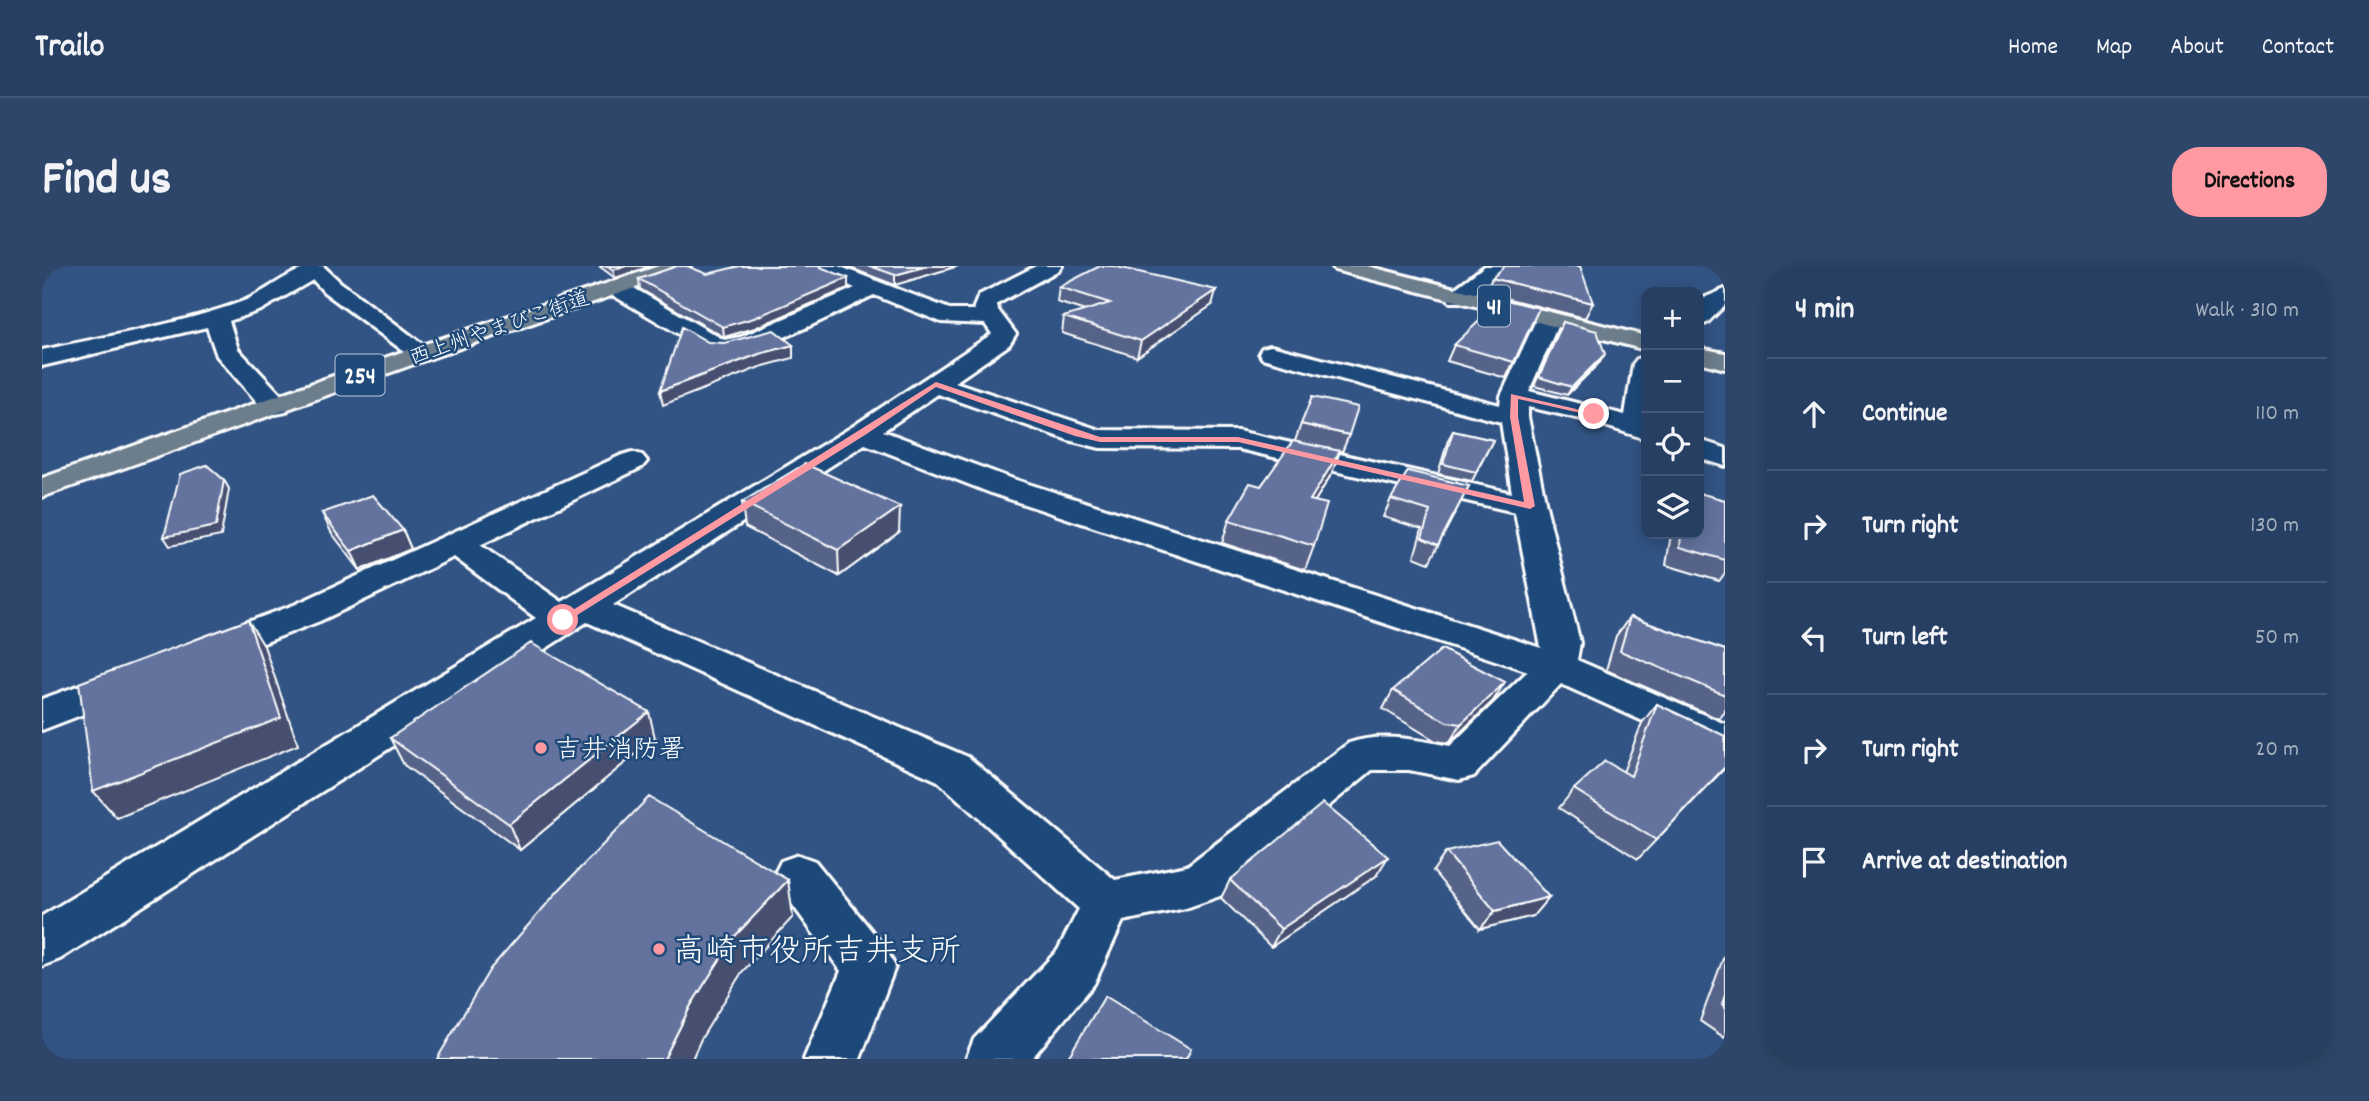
<!DOCTYPE html>
<meta charset="utf-8">
<style>
body{margin:0;font-family:Dekko,"Klee One",sans-serif;background:#2e4669;color:#f1f3f6}
.controls{position:absolute;right:21px;top:21px;display:grid;overflow:hidden;border-radius:14px;box-shadow:0 4px 18px #0003}
.controls button{width:63px;height:63px;display:grid;place-items:center;padding:0;border:0;border-bottom:2px solid #425878;background:#263f63;color:#f1f3f6;font:35px sans-serif}
.stop{position:absolute;width:21px;height:21px;margin:-16px;border:5px solid #ff9aa2;border-radius:50%;background:#fff}
.stop.end{background:#ff9aa2;border-color:#fff;box-shadow:0 2px 7px #0008}
.list{margin:0;padding:0;list-style:none}
h2{display:flex;justify-content:space-between;align-items:center;height:91px;margin:0;padding:0 28px;font-size:30px}
h2 small{font-size:23px;font-weight:400;color:#a4afbe}
.list li{display:grid;grid-template-columns:46px 1fr auto;gap:21px;align-items:center;box-sizing:border-box;height:112px;padding:0 28px;border-top:2px solid #425878}
.list b{display:block;font-size:26px;white-space:nowrap}
.list em{font-size:23px;font-style:normal;color:#a4afbe}
.icon{flex:none;width:38px;height:38px;fill:none;stroke:currentColor;stroke-width:2;stroke-linecap:round;stroke-linejoin:round}
.map{position:relative;flex:none;width:1683px;height:793px;overflow:hidden;border-radius:28px}
header{display:flex;align-items:center;gap:42px;box-sizing:border-box;height:98px;padding:0 35px;background:#263f63;border-bottom:2px solid #425878}
header strong{font-size:33px}
nav{display:flex;gap:38px;margin-inline-start:auto;font-size:24px}
.intro{display:flex;align-items:center;justify-content:space-between;box-sizing:border-box;height:168px;padding:0 42px}
h1{margin:0;font-size:49px}
.button{padding:18px 32px;border-radius:28px;background:#ff9aa2;color:#111;font-size:24px;font-weight:700}
main{display:flex;gap:42px;padding:0 42px}
aside{flex:1;background:#263f63;border-radius:28px;box-shadow:0 4px 18px #0003}
.map>svg:first-child{display:block}
.lines{fill:none;stroke-linecap:round;stroke-linejoin:round}
.minor-casing{stroke:#fff;stroke-width:6}
.major-casing{stroke:#fff;stroke-width:6}
.highway-casing{stroke:#fff;stroke-width:6}
.minor{fill:#1f4a7a;fill-rule:evenodd}
.major{fill:#6c7d8b;fill-rule:evenodd}
.highway{fill:#6c7d8b;fill-rule:evenodd}
.wall{fill:#566388;stroke:#fff;stroke-width:2}
.shaded-wall{fill:#46506f;stroke:#fff;stroke-width:2}
.building{fill:#64739e;stroke:#fff;stroke-width:2}
.route{fill:#ff9aa2}
.poi-dot{fill:#ff9aa2;stroke:#1f4a7a;stroke-width:2.5}
.labels{text-anchor:middle;stroke-width:5;stroke-linejoin:round;paint-order:stroke}
.far-street-label{font-size:21px;fill:#fff;stroke:#1f4a7a}
.shield{fill:#1f4a7a;stroke:#bcc9d7;stroke-width:2}
.shield-label{font-size:24px;font-weight:bold;fill:#fff}
.poi-label{font-size:26px;fill:#fff;stroke:#1f4a7a;text-anchor:start}
.near-poi-label{font-size:32px;fill:#fff;stroke:#1f4a7a;text-anchor:start}
</style>
<header>
<strong>Trailo</strong>
<nav><a>Home</a><a>Map</a><a>About</a><a>Contact</a></nav>
</header>
<div class="intro"><h1>Find us</h1><a class="button">Directions</a></div>
<main>
<div class="map">
<svg width="1683" height="793" viewBox="0 0 1683 793">
<rect width="100%" height="100%" fill="#325484"/>
<filter id="ink" filterUnits="userSpaceOnUse"><feTurbulence type="fractalNoise" baseFrequency=".0143" numOctaves="2"/><feDisplacementMap in="SourceGraphic" scale="14" xChannelSelector="R" yChannelSelector="G"/><feConvolveMatrix kernelMatrix="1 2 1 2 8 2 1 2 1" color-interpolation-filters="sRGB"/></filter>
<g filter="url(#ink)">
<g class="lines">
<g class="minor-casing">
<path id="minor" d="M259,0H281L298,16L392,87L389,92L380,94L371,92L282,26L271,14L219,44L187,55L196,83L244,134L248,140L244,146L234,148L224,146L175,90L165,61L0,100V84C66,70 135,59 199,36C221,28 239,11 261,3Z
M767,0H796L910,44H933L932,41L937,29L994,0H1020L1017,4L955,38L956,44L974,68L967,79L913,116L1058,164L1196,165L1470,227L1459,156L1220,92L1217,87L1220,82L1229,80L1458,139L1459,130L1494,54L1498,49H1514L1518,54L1487,125L1583,149L1591,98L1595,93L1604,90V173L1544,154L1486,141V151L1504,240L1538,377L1535,394L1683,458V492L1519,418L1432,510L1417,514L1367,504H1330L1178,630L1144,642L1081,655L1052,718L989,793H924L932,773L1016,684L1037,643L896,515L545,356L18,693L0,700V650L494,352L412,291L278,355L178,394L165,398L152,394L146,385L152,376L252,339L580,189L590,186L600,189L605,195L600,201L438,279L520,336L810,161L950,68L943,58L899,56L832,29C797,45 705,96 669,87L567,27L564,22L567,17H583L682,74L699,71L813,22L770,4ZM896,128L1026,174L1058,182L1196,183L1473,246L1499,382L971,213L841,165ZM823,178L949,227L1486,405L1408,480C1375,474 1340,466 1307,477L1145,600L1073,614L926,491L571,339Z
M1443,0H1466L1424,36H1408L1405,31L1408,26Z
M1683,23V39L1665,57L1657,59V39L1664,31Z
M1657,174L1683,182V200L1657,192Z
M90,400L104,404L110,414L104,424L0,464V433Z
M756,589L773,595L845,684L853,701L818,793H762L799,705L739,623L732,609L739,595Z"/>
</g>
<g class="major-casing">
<path id="major" d="M1290,0H1325L1604,70V84L1293,4Z
M1657,82L1683,87V103L1657,96Z"/>
</g>
<g class="highway-casing">
<path id="highway" d="M617,0H648L645,4L389,92L0,231V212L371,82Z"/>
</g>
<use href="#minor" class="minor"/>
<use href="#major" class="major"/>
<use href="#highway" class="highway"/>
</g>
<path class="wall" d="M557,0H609L573,12Z
M803,0H916L853,19Z
M665,8L806,12V22L713,62L682,71L598,23L597,13Z
M1450,12L1551,37L1543,52L1443,27Z
M1017,21L1170,39L1095,91L1020,67L1022,51L1043,45L1015,36Z
M1497,42L1464,112L1405,95L1412,79Z
M1521,56L1558,96L1525,129L1492,120Z
M1259,158L1307,169L1300,186L1298,185L1290,207L1273,235L1272,280L1263,304L1180,277L1187,254L1219,220L1253,175Z
M1411,165L1451,174L1430,215L1396,208L1406,174Z
M1427,220L1387,297L1372,291L1380,263L1341,251L1349,233Z
M1683,234V307L1677,315L1624,299L1629,268H1657Z
M700,236L857,266L797,310L703,261Z
M280,247L361,264L369,283L318,304L289,266Z
M1588,351L1683,384V446L1677,453L1564,404L1574,370Z
M1351,424L1451,435L1407,477L1394,475L1341,443Z
M1615,438L1683,502L1596,593L1517,542L1532,523L1581,506L1600,457Z
M348,472H613L478,584L362,499Z
M1404,586L1491,650L1438,663L1391,605Z
M1334,610L1229,681L1179,632L1188,614Z
M1683,687V772L1658,755Z"/>
<path class="shaded-wall" d="M584,0H609L573,12L571,4Z
M885,0H916L853,19V9Z
M806,12V22L713,62L682,71L681,61Z
M1174,24L1170,39L1095,91L1099,75Z
M751,79V92L718,101L621,139L618,125L717,88Z
M1563,88L1558,96L1525,129L1530,121Z
M1298,185L1290,207L1260,256L1268,234Z
M182,214L187,223L179,270L128,280L122,271Z
M858,241L857,266L797,310L796,284Z
M361,264L369,283L318,304L309,285Z
M206,354L222,380L256,479L75,552L51,525Z
M1463,416L1451,435L1407,477L1419,458Z
M607,446L613,472L478,584L467,558Z
M1346,591L1334,610L1229,681L1239,663Z
M746,614L751,651L700,706L659,773L650,793H622L649,739L693,670Z
M1507,631L1491,650L1438,663L1453,645Z"/>
<path class="building" d="M566,0H584L571,4Z
M635,0H645L665,8L698,0H776L806,12L712,52L681,61L597,13Z
M828,0H885L853,9Z
M1058,0H1071L1174,24L1099,75L1022,51L1068,37L1017,21Z
M1463,0H1538L1551,37L1450,12Z
M1460,33L1497,42L1472,96L1412,79Z
M1521,56L1555,65L1563,88L1530,121L1497,111Z
M640,61L666,76L683,77L732,64L751,79L717,88L618,125Z
M1270,131L1316,141L1307,169L1259,158Z
M1411,165L1451,174L1434,206L1401,198Z
M1251,175L1298,185L1268,234L1285,238L1272,280L1187,254L1208,217L1219,220Z
M763,198L858,241L796,284L700,236Z
M165,199L182,214L174,260L122,271L138,208Z
M1366,205L1427,220L1396,279L1380,272L1388,245L1349,233Z
M1657,227L1683,234V294L1638,281L1639,268H1657Z
M331,229L361,264L309,285L280,247Z
M1588,351L1683,384V429L1578,385Z
M206,354L239,452L51,525L37,417Z
M489,377L607,446L467,558L348,472Z
M1400,383L1463,416L1419,458L1405,456L1351,424Z
M1615,438L1683,470V501L1614,574L1532,523L1563,495L1589,510Z
M607,531L746,614L693,670L649,739L622,793H395L448,703L517,624Z
M1281,537L1346,591L1239,663L1188,614Z
M1455,574L1507,631L1453,645L1404,586Z
M1683,729V740L1680,738Z
M1063,730L1149,783L1144,793H1025Z"/>
</g>
<path class="route" d="M894,116L1058,171H1196L1482,236L1468,151L1469,128L1556,148L1552,150L1476,133V151L1493,240L1488,243L1196,176H1058L1033,170L894,121L823,169L524,356L515,354Z"/>
<g class="poi-dot">
<circle cx="499" cy="482" r="7"/>
<circle cx="617" cy="683" r="7"/>
</g>
<g class="labels">
<g class="far-street-label">
<text transform="translate(457 61) rotate(-19)" y="7">西上州やまびこ街道</text>
</g>
<g class="shield">
<rect x="1436" y="19.5" width="32" height="41" rx="5"/>
<rect x="293.5" y="88.5" width="49" height="41" rx="5"/>
</g>
<g class="shield-label">
<text x="1452" y="48">41</text>
<text x="318" y="117">254</text>
</g>
<g class="poi-label">
<text x="513" y="491">吉井消防署</text>
</g>
<g class="near-poi-label">
<text x="631" y="694">高崎市役所吉井支所</text>
</g>
</g>
</svg>
<div class="controls">
<button>+</button>
<button>−</button>
<button><svg class="icon" aria-label="locate" viewBox="0 0 24 24"><circle cx="12" cy="12" r="6"/><path d="M12 2v4M12 18v4M2 12h4M18 12h4"/></svg></button>
<button><svg class="icon" aria-label="layers" viewBox="0 0 24 24"><path d="M12 4l9 5-9 5-9-5zM3 14l9 5 9-5"/></svg></button>
</div>
<div class="stop" style="left:521px;top:354px"></div>
<div class="stop end" style="left:1552px;top:148px"></div>
</div>
<aside>
<h2>4 min<small>Walk · 310 m</small></h2>
<ul class="list">
<li><svg class="icon" aria-label="ahead" viewBox="0 0 24 24"><path d="M12 20V5M6 11l6-6 6 6"/></svg><div><b>Continue</b></div><em>110 m</em></li>
<li><svg class="icon" aria-label="right" viewBox="0 0 24 24"><path d="M7 20v-9h11M14 6l5 5-5 5"/></svg><div><b>Turn right</b></div><em>130 m</em></li>
<li><svg class="icon" aria-label="left" viewBox="0 0 24 24"><path d="M17 20v-9H6M10 6l-5 5 5 5"/></svg><div><b>Turn left</b></div><em>50 m</em></li>
<li><svg class="icon" aria-label="right" viewBox="0 0 24 24"><path d="M7 20v-9h11M14 6l5 5-5 5"/></svg><div><b>Turn right</b></div><em>20 m</em></li>
<li><svg class="icon" aria-label="arrive" viewBox="0 0 24 24"><path d="M6 21V4h12l-3 4 3 4H6"/></svg><div><b>Arrive at destination</b></div></li>
</ul>
</aside>
</main>
